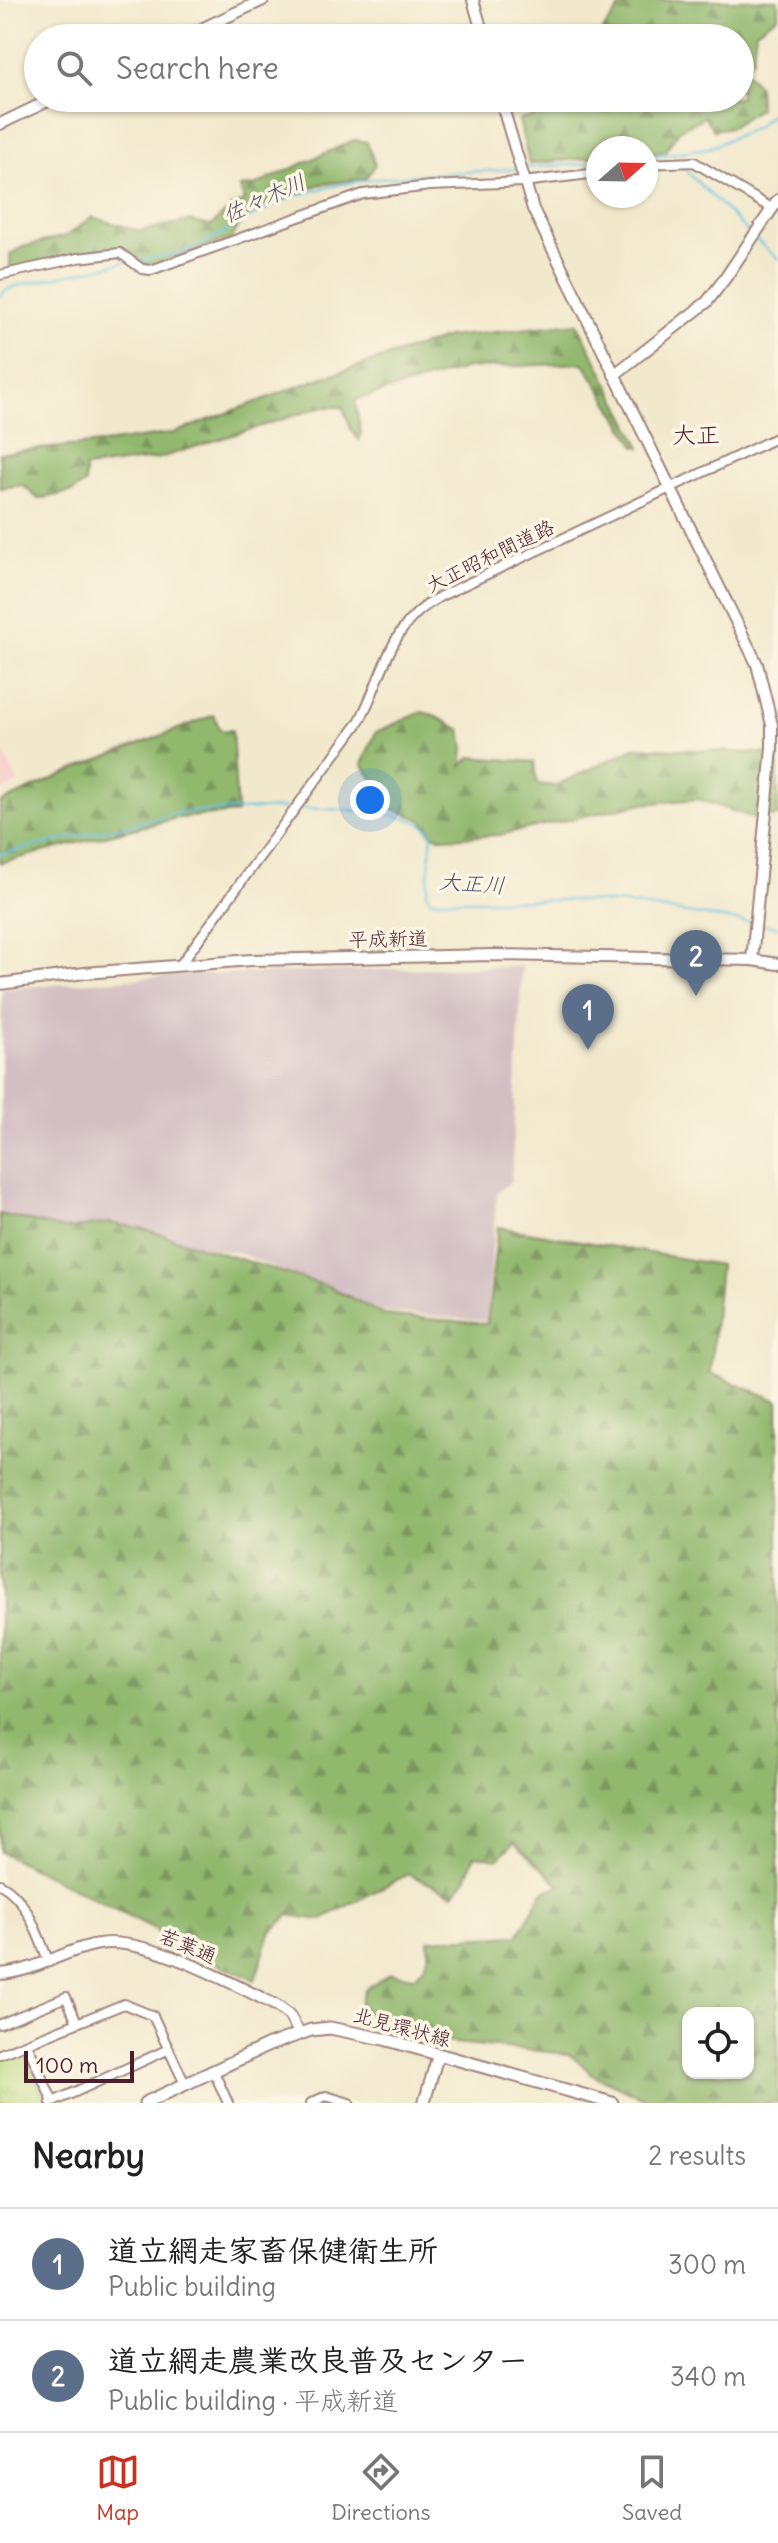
<!DOCTYPE html>
<meta charset="utf-8">
<style>
body{margin:0;font-family:Delius,"Klee One",sans-serif;background:#f2f2f2;color:#222}
.controls{position:absolute;right:24px;bottom:24px;display:grid;overflow:hidden;border-radius:16px;box-shadow:0 2px 6px #0004}
.controls button{width:72px;height:72px;display:grid;place-items:center;padding:0;border:0;border-bottom:2px solid #e0e0e0;background:#fff;color:#222;font:40px sans-serif}
.compass{position:absolute;left:586px;top:136px;width:72px;height:72px;border-radius:50%;background:#fff;box-shadow:0 2px 6px #0004;rotate:70deg}
.scale{position:absolute;left:24px;bottom:20px;width:110px;box-sizing:border-box;padding-left:8px;border:4px solid #4a1f2b;border-top:0;font-size:22px;line-height:28px;white-space:nowrap;color:#4a1f2b;-webkit-text-stroke:6px #fcf5e5;paint-order:stroke}
.you{position:absolute;left:370px;top:800px;width:28px;height:28px;margin:-20px;border:6px solid #fff;border-radius:50%;background:#1a73e8;box-shadow:0 0 0 12px #1a73e833}
.badge{display:grid;place-items:center;width:52px;height:52px;border-radius:50%;background:#c8321e;color:#fff;font-size:26px;font-weight:700}
.pin{position:absolute;translate:-50% -66px;filter:drop-shadow(0 2px 4px #0008)}
.pin::after{content:'';position:absolute;top:42px;width:28px;height:24px;background:inherit;clip-path:polygon(0 0,100% 0,50% 100%)}
.list{margin:0;padding:0;list-style:none}
h2{display:flex;justify-content:space-between;align-items:center;height:104px;margin:0;padding:0 32px;font-size:34px}
h2 small{font-size:26px;font-weight:400;color:#767676}
.list li{display:grid;grid-template-columns:52px 1fr auto;gap:24px;align-items:center;box-sizing:border-box;height:112px;padding:0 32px;border-top:2px solid #e0e0e0}
.list b{display:block;font-size:30px;white-space:nowrap}
.list p{margin:0;font-size:26px;white-space:nowrap;color:#767676}
.list em{font-size:26px;font-style:normal;color:#767676}
.icon{flex:none;width:44px;height:44px;fill:none;stroke:currentColor;stroke-width:2;stroke-linecap:round;stroke-linejoin:round}
.map{position:relative;flex:none;width:778px;height:2103px;overflow:hidden}
.search{position:absolute;background:#fff;box-shadow:0 2px 6px #0004;left:24px;right:24px;top:24px;height:88px;display:flex;align-items:center;gap:20px;box-sizing:border-box;padding:0 28px;border-radius:44px;color:#767676;font-size:30px}
.sheet{height:328px;background:#fff}
nav{display:flex;justify-content:space-around;align-items:center;box-sizing:border-box;height:112px;border-top:2px solid #e0e0e0;background:#fff;font-size:22px;color:#767676}
nav a{display:grid;justify-items:center;gap:4px}
nav .on{color:#c8321e}
.map>svg:first-child{display:block}
.built{fill:#f7d0cc}
.industrial{fill:#d2bec3}
.grass{fill:url(#grass-tufts);stroke:#817c55;stroke-width:2}
.forest{fill:url(#forest-firs);stroke:#6e6c4c;stroke-width:2;fill-rule:evenodd}
.lines{fill:none;stroke-linecap:round;stroke-linejoin:round}
.stream{stroke:#64c1e2;stroke-width:2}
.minor-casing{stroke:#9e847c;stroke-width:12}
.tertiary-casing{stroke:#9e847c;stroke-width:14}
.secondary-casing{stroke:#9e847c;stroke-width:15}
.minor{stroke:#fff;stroke-width:8}
.tertiary{stroke:#fff;stroke-width:10}
.secondary{stroke:#fff;stroke-width:11}
.labels{text-anchor:middle;stroke-width:7;stroke-linejoin:round;paint-order:stroke}
.street-label{font-size:20px;fill:#4a1f2b;stroke:#fcf5e5}
.water-label{font-size:22px;font-style:italic;fill:#525062;stroke:#fcf5e5}
.quarter-label{font-size:24px;fill:#4a1f2b;stroke:#fcf5e5}
</style>
<div class="map">
<svg width="778" height="2103" viewBox="0 0 778 2103">
<defs>
<pattern id="grass-tufts" width="24" height="20" patternUnits="userSpaceOnUse" patternTransform="scale(2)"><rect width="24" height="20" fill="#b8d87f"/><path d="M3 7l-1-3M5 7V3M7 7l1-3M15 17l-1-3M17 17v-4M19 17l1-3" fill="none" stroke="#a0b96e"/></pattern>
<pattern id="forest-firs" width="22" height="20" patternUnits="userSpaceOnUse" patternTransform="scale(2)"><rect width="22" height="20" fill="#92b86e"/><path d="M5 1l3.5 6h-7zM16 11l3.5 6h-7z" fill="#79955b"/></pattern>
</defs>
<rect width="100%" height="100%" fill="#fcf5e5"/>
<filter id="ink" filterUnits="userSpaceOnUse"><feTurbulence type="fractalNoise" baseFrequency=".0125" numOctaves="2"/><feDisplacementMap in="SourceGraphic" scale="16" xChannelSelector="R" yChannelSelector="G"/><feConvolveMatrix kernelMatrix="1 2 1 2 8 2 1 2 1" color-interpolation-filters="sRGB"/></filter>
<filter id="wash" filterUnits="userSpaceOnUse"><feTurbulence type="fractalNoise" baseFrequency=".006" numOctaves="4" result="noise"/><feDisplacementMap in="SourceGraphic" scale="32" xChannelSelector="R" yChannelSelector="G"/><feGaussianBlur stdDeviation="1.8" result="paint"/><feColorMatrix in="noise" values="0 0 0 0 0 0 0 0 0 0 0 0 0 0 0 0 0 1.4 0 .05"/><feComposite in="paint" operator="in"/></filter>
<g filter="url(#wash)">
<rect width="100%" height="100%" fill="#f2e9cd"/>
<path class="built" d="M0,744L18,782L0,793Z"/>
<path class="industrial" d="M522,966L511,1182L497,1192L486,1321L383,1311L237,1252L67,1231L0,1213L2,989L181,975Z"/>
<path class="grass" d="M24,2051L45,2100L38,2103H0V2060Z"/>
<path class="forest" d="M626,0H778V16L756,31L753,57L745,70L758,86L759,108L731,127L713,130L705,117L680,129L665,151L646,153V148H598V157L529,164L519,120C534,116 554,114 562,98H740V38H597Z
M354,140L367,142L375,165L366,178L318,185L260,207L244,218L231,239L148,266L120,247L10,273V255L23,247L66,236L92,217L140,231L189,221L211,226L230,208L244,201L240,187L254,186Z
M577,323L641,447L636,446L584,363L468,368L355,400L361,434L359,440L351,429L343,407H321L160,458L85,468V484L72,492L38,499L23,485L0,488V453L112,442L174,433L315,380L448,337Z
M422,712L433,715L461,730L464,749L462,766L471,757L534,762L537,784L555,786L636,747L778,754V816L754,818L698,799L639,804L499,835L444,838L432,835L422,820L390,808L384,794L362,764L376,732Z
M214,715L220,730H232L237,813L176,818L0,863V803L73,770Z
M0,1214L65,1229L110,1223L140,1228L330,1287L384,1315L487,1324L498,1227L720,1265L710,1373L778,1401V2103H655L595,2076L569,2054L444,2042L402,2021L357,2010L365,1989L390,1973L413,1977C428,1965 430,1959 428,1940L518,1935L543,1892L560,1885L514,1842L498,1859L475,1855L466,1879L453,1894L408,1874L320,1920L289,1915L270,1933L255,1980L169,1943L155,1929L0,1852ZM688,2013H748V2073H688Z"/>
<g class="lines">
<path class="stream" d="M646,157L709,148L756,127L778,108
M682,167L749,233
M523,168L598,163
M756,240L778,259
M136,261C156,258 176,255 195,247C230,232 262,207 299,195C368,173 445,174 517,169
M0,296L6,290L16,286L125,262
M301,808C332,810 413,809 432,832L427,895L431,900H571L627,904L753,923
M0,854L185,812L291,808
M759,924L778,927"/>
</g>
</g>
<g filter="url(#ink)">
<g class="lines">
<g class="minor-casing">
<path id="minor" d="M646,164L694,162L773,209
M0,275L78,258L120,253L142,269L151,270L363,194L430,186L523,182L598,173
M180,965L359,722C386,672 387,625 441,596L778,437
M0,1884C28,1899 37,1934 49,1962
M0,2024L66,1997L77,2022
M27,2044L53,2102
M0,2054L124,2004L153,2016L185,2084
M213,2070L228,2103
M51,2103L169,2049
M311,2103L326,2096L349,2103"/>
</g>
<g class="tertiary-casing">
<path id="tertiary" d="M473,0L484,38
M182,38L263,0
M500,98L533,209L757,664L772,725V748L752,960
M0,124L54,98
M614,375L707,302L726,277L778,200
M0,984L85,973L251,960L494,955L752,960L778,964
M0,1974C39,1971 65,1949 99,1944C146,1936 234,1984 277,2006L289,2015L300,2034
M424,2103L438,2055"/>
</g>
<g class="secondary-casing">
<path id="secondary" d="M145,2103L269,2045L311,2030L330,2028L384,2039L612,2103"/>
</g>
<use href="#minor" class="minor"/>
<use href="#tertiary" class="tertiary"/>
<use href="#secondary" class="secondary"/>
</g>
</g>
<g class="labels">
<g class="street-label">
<text transform="translate(490 556) rotate(-26)" y="7">大正昭和間道路</text>
<text transform="translate(388 939) rotate(-1)" y="7">平成新道</text>
<text transform="translate(188 1946) rotate(23)" y="7">若葉通</text>
<text transform="translate(402 2027) rotate(15)" y="7">北見環状線</text>
</g>
<g class="water-label">
<text transform="translate(264 198) rotate(-24)" y="8">佐々木川</text>
<text transform="translate(472 883) rotate(4)" y="8">大正川</text>
</g>
<g class="quarter-label">
<text x="696" y="443">大正</text>
</g>
</g>
</svg>
<div class="controls">
<button><svg class="icon" aria-label="locate" viewBox="0 0 24 24"><circle cx="12" cy="12" r="6"/><path d="M12 2v4M12 18v4M2 12h4M18 12h4"/></svg></button>
</div>
<svg class="compass" viewBox="-18 -18 36 36"><path d="M0-13l5 13h-10z" fill="#e53935"/><path d="M0 13l5-13h-10z" fill="#767676"/></svg>
<div class="scale">100 m</div>
<div class="you"></div>
<div class="pin badge" style="left:588px;top:1050px;background:#5c6f8a">1</div>
<div class="pin badge" style="left:696px;top:996px;background:#5c6f8a">2</div>
<div class="search"><svg class="icon" aria-label="search" viewBox="0 0 24 24"><circle cx="10" cy="10" r="6"/><path d="M15 15l6 6"/></svg>Search here</div>
</div>
<section class="sheet">
<h2>Nearby<small>2 results</small></h2>
<ul class="list">
<li><span class="badge" style="background:#5c6f8a">1</span><div><b>道立網走家畜保健衛生所</b><p>Public building</p></div><em>300 m</em></li>
<li><span class="badge" style="background:#5c6f8a">2</span><div><b>道立網走農業改良普及センター</b><p>Public building · 平成新道</p></div><em>340 m</em></li>
</ul>
</section>
<nav>
<a class="on"><svg class="icon" aria-label="map" viewBox="0 0 24 24"><path d="M3 6l6-2 6 2 6-2v14l-6 2-6-2-6 2zM9 4v14M15 6v14"/></svg>Map</a>
<a><svg class="icon" aria-label="directions" viewBox="0 0 24 24"><path d="M12 3l9 9-9 9-9-9zM9 14v-3h6M13 9l2 2-2 2"/></svg>Directions</a>
<a><svg class="icon" aria-label="saved" viewBox="0 0 24 24"><path d="M7 4h10v16l-5-4-5 4z"/></svg>Saved</a>
</nav>
